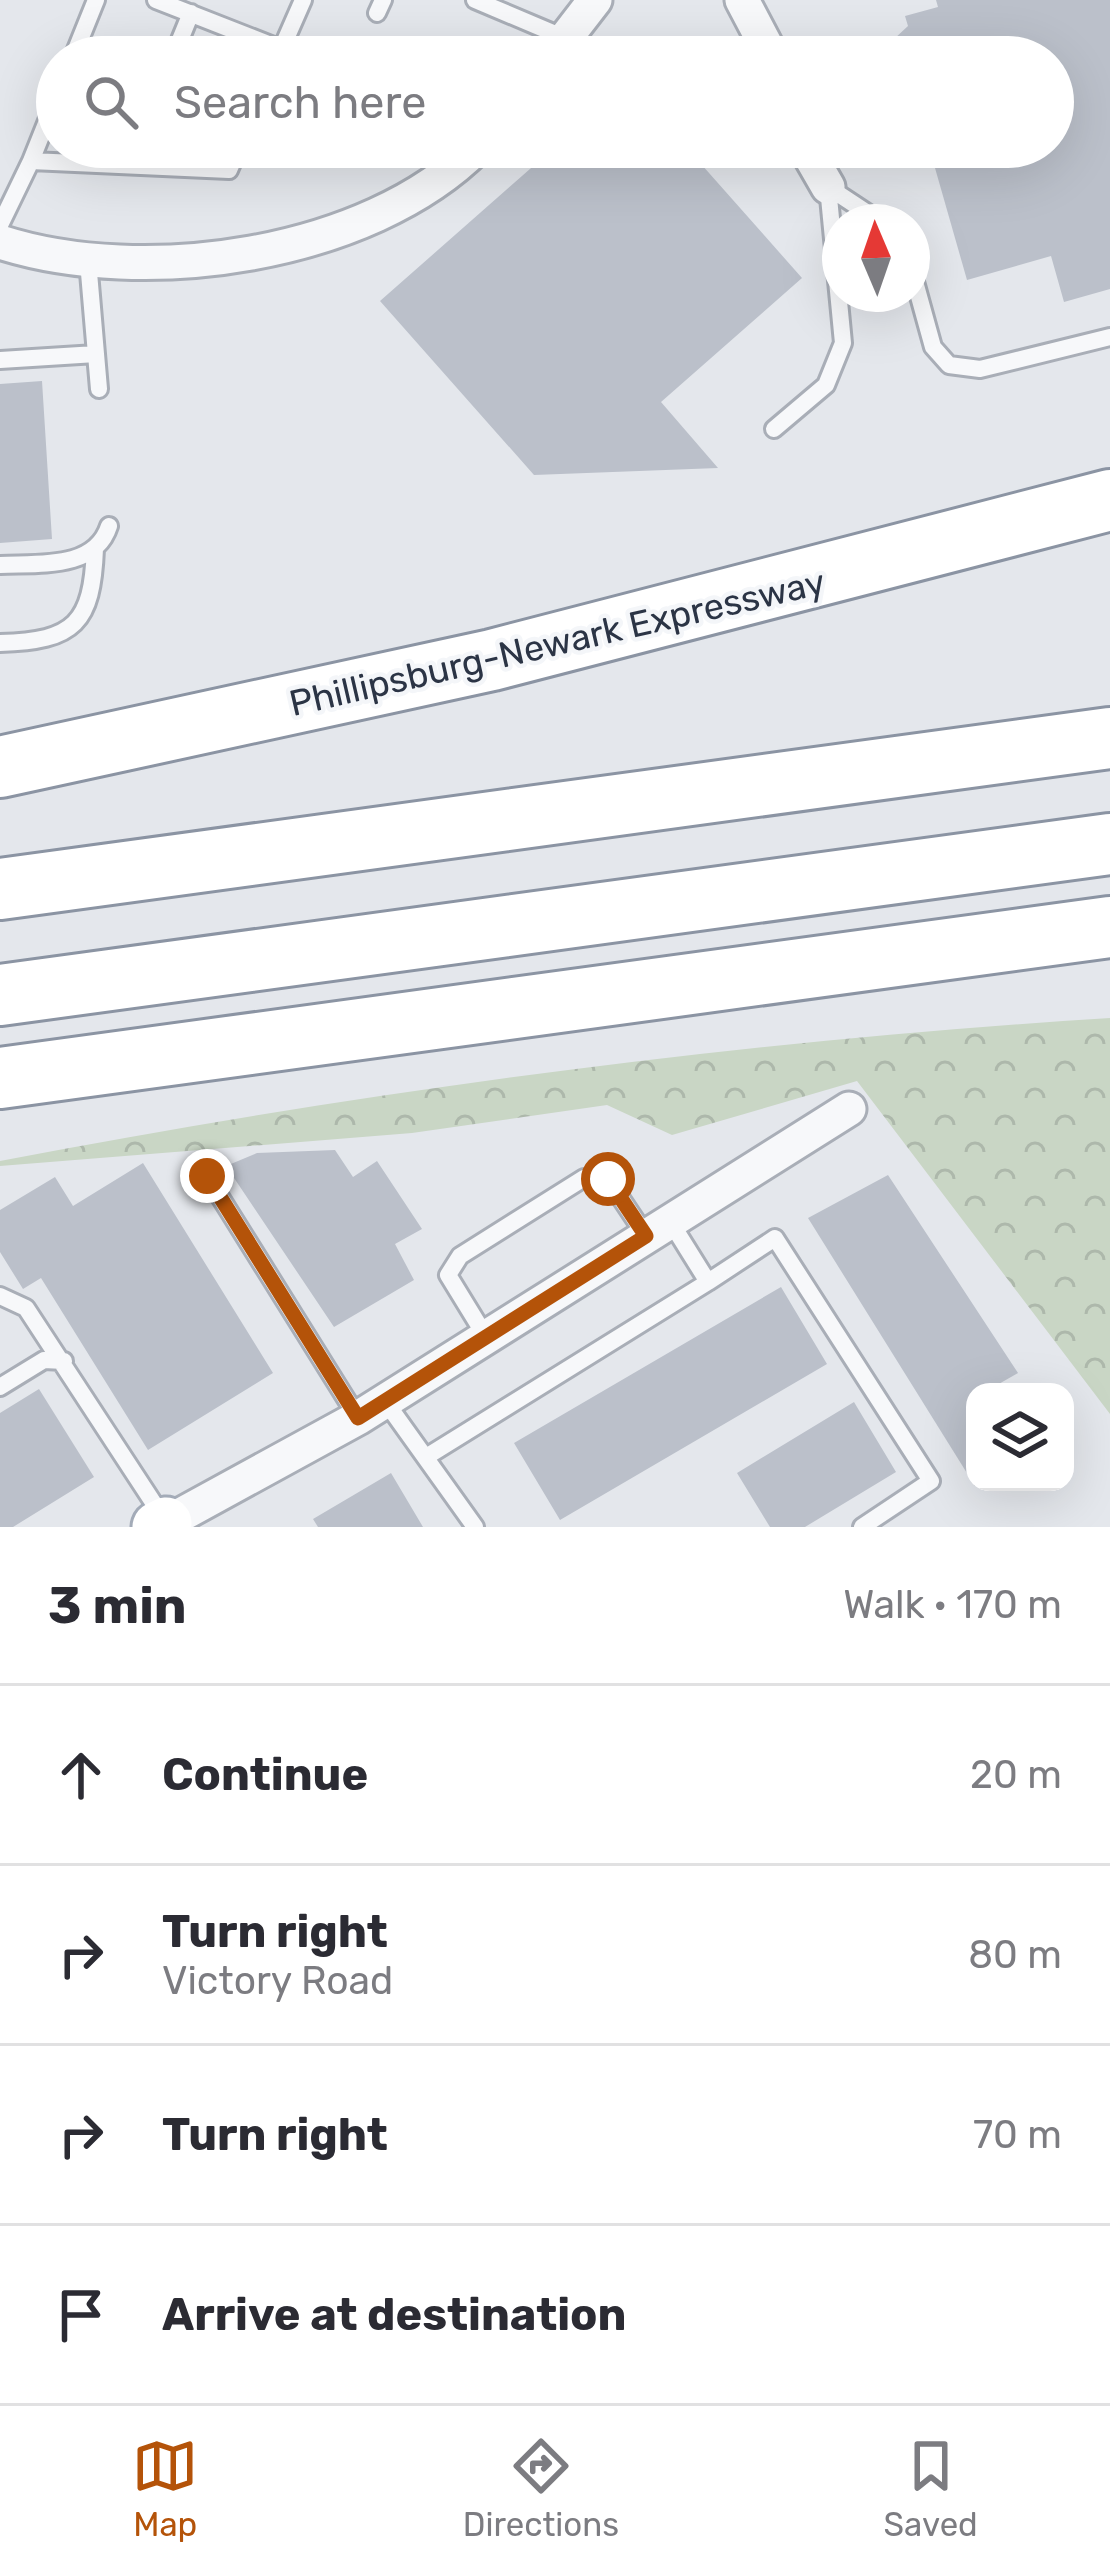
<!DOCTYPE html>
<meta charset="utf-8">
<style>
body{margin:0;font-family:Rubik,sans-serif;background:#f2f2f3;color:#2b2b33}
.controls{position:absolute;right:36px;bottom:36px;display:grid;overflow:hidden;border-radius:24px;box-shadow:0 12px 48px #0002}
.controls button{width:108px;height:108px;display:grid;place-items:center;padding:0;border:0;border-bottom:3px solid #e1e1e2;background:#fff;color:#2b2b33;font:60px sans-serif}
.compass{position:absolute;left:822px;top:204px;width:108px;height:108px;border-radius:50%;background:#fff;box-shadow:0 12px 48px #0002;rotate:358deg}
.stop{position:absolute;width:36px;height:36px;margin:-27px;border:9px solid #b45309;border-radius:50%;background:#fff}
.stop.end{background:#b45309;border-color:#fff;box-shadow:0 3px 12px #0008}
.list{margin:0;padding:0;list-style:none}
h2{display:flex;justify-content:space-between;align-items:center;height:156px;margin:0;padding:0 48px;font-size:51px}
h2 small{font-size:39px;font-weight:400;color:#7c7c81}
.list li{display:grid;grid-template-columns:78px 1fr auto;gap:36px;align-items:center;box-sizing:border-box;height:180px;padding:0 48px;border-top:3px solid #e1e1e2}
.list b{display:block;font-size:45px;white-space:nowrap}
.list p{margin:0;font-size:39px;white-space:nowrap;color:#7c7c81}
.list em{font-size:39px;font-style:normal;color:#7c7c81}
.icon{flex:none;width:66px;height:66px;fill:none;stroke:currentColor;stroke-width:2;stroke-linecap:round;stroke-linejoin:round}
.map{position:relative;flex:none;width:1110px;height:1527px;overflow:hidden}
.search{position:absolute;background:#fff;box-shadow:0 12px 48px #0002;left:36px;right:36px;top:36px;height:132px;display:flex;align-items:center;gap:30px;box-sizing:border-box;padding:0 42px;border-radius:66px;color:#7c7c81;font-size:45px}
.sheet{height:876px;background:#fff}
nav{display:flex;justify-content:space-around;align-items:center;box-sizing:border-box;height:168px;border-top:3px solid #e1e1e2;background:#fff;font-size:33px;color:#7c7c81}
nav a{display:grid;justify-items:center;gap:6px}
nav .on{color:#b45309}
.map>svg:first-child{display:block}
.forest{fill:url(#forest-crowns)}
.building{fill:#bbc0ca}
.lines{fill:none;stroke-linecap:round;stroke-linejoin:round}
.lane-casing{stroke:#a9aeb7;stroke-width:22}
.street-casing{stroke:#a9aeb7;stroke-width:39}
.primary-casing{stroke:#a3abb8;stroke-width:57}
.highway-casing{stroke:#8b94a3;stroke-width:66}
.lane{stroke:#f7f8fa;stroke-width:16}
.street{stroke:#f7f8fa;stroke-width:33}
.primary{stroke:#fff;stroke-width:51}
.highway{stroke:#fff;stroke-width:60}
.route{stroke:#b45309;stroke-width:15}
.labels{text-anchor:middle;stroke-width:9;stroke-linejoin:round;paint-order:stroke}
.street-label{font-size:36px;fill:#2b3445;stroke:#f4f6f9}
</style>
<div class="map">
<svg width="1110" height="1527" viewBox="0 0 1110 1527">
<defs>
<pattern id="forest-crowns" width="20" height="18" patternUnits="userSpaceOnUse" patternTransform="scale(3)"><rect width="20" height="18" fill="#c9d6c5"/><path d="M2 6a3 3 0 1 1 6 0M12 15a3 3 0 1 1 6 0" fill="none" stroke="#adb8ab"/></pattern>
</defs>
<rect width="100%" height="100%" fill="#e4e7ec"/>
<path class="forest" d="M1110,1018V1414L857,1081L672,1135L607,1105L412,1133L0,1166V1161C366,1091 738,1041 1110,1018Z"/>
<path class="building" d="M936,0H1110V289L1064,302L1051,256L967,280L929,147H1053V57H923L920,49L902,54L894,39L908,26L905,16L938,7Z
M555,147H686L802,278L661,402L718,468L534,475L380,301Z
M42,381L52,539L0,543V384Z
M335,1150L353,1177L377,1161L422,1229L395,1244L414,1280L334,1327L226,1166L257,1153Z
M143,1163L273,1373L148,1450L41,1278L23,1289L0,1252V1210L55,1177L73,1206Z
M888,1175L1018,1373L997,1385L1001,1392H975V1486L808,1218Z
M781,1287L827,1364L560,1520L514,1443Z
M39,1389L94,1477L13,1527H0V1413Z
M854,1402L896,1472L805,1527H770L737,1473Z
M391,1473L423,1527H318L313,1519Z"/>
<g class="lines">
<g class="lane-casing">
<path id="lane" d="M156,0L281,49
M475,0L565,38
M377,13L383,0
M73,57L96,0
M173,57L191,13
M278,57L303,0
M57,96L31,161L229,170L239,147
M828,187L881,222
M0,225L31,161
M88,261L99,389
M912,271L933,347L949,365L980,369L1110,337
M0,360L96,354
M774,429L826,385L843,343L828,187
M0,565C38,563 95,570 109,526
M0,643C75,641 92,623 95,549
M207,1176L358,1418
M670,1221L708,1282L775,1238L931,1481L862,1527
M0,1296L26,1308L164,1519
M486,1337L448,1275L460,1256L584,1178L608,1179L646,1236
M0,1387L44,1360L64,1361
M385,1401L475,1527
M426,1457L708,1282"/>
</g>
<g class="street-casing">
<path id="street" d="M742,0L772,57
M551,57L595,0
M805,147L828,187
M0,242C143,288 368,257 477,147
M166,1523L358,1418L849,1109"/>
</g>
<g class="primary-casing">
<path id="primary" d="M158,1527L166,1523"/>
</g>
<g class="highway-casing">
<path id="highway" d="M0,767L492,660L1110,500
M0,889L1110,738
M0,995L1110,844
M0,1078L1110,927"/>
</g>
<use href="#lane" class="lane"/>
<use href="#street" class="street"/>
<use href="#primary" class="primary"/>
<use href="#highway" class="highway"/>
</g>
<g class="lines">
<path class="route" d="M207,1176L358,1418L646,1236L608,1179"/>
</g>
<g class="labels">
<g class="street-label">
<text transform="translate(557 642) rotate(-13)" y="13">Phillipsburg-Newark Expressway</text>
</g>
</g>
</svg>
<div class="controls">
<button><svg class="icon" aria-label="layers" viewBox="0 0 24 24"><path d="M12 4l9 5-9 5-9-5zM3 14l9 5 9-5"/></svg></button>
</div>
<svg class="compass" viewBox="-18 -18 36 36"><path d="M0-13l5 13h-10z" fill="#e53935"/><path d="M0 13l5-13h-10z" fill="#7c7c81"/></svg>
<div class="stop" style="left:608px;top:1179px"></div>
<div class="stop end" style="left:207px;top:1176px"></div>
<div class="search"><svg class="icon" aria-label="search" viewBox="0 0 24 24"><circle cx="10" cy="10" r="6"/><path d="M15 15l6 6"/></svg>Search here</div>
</div>
<section class="sheet">
<h2>3 min<small>Walk · 170 m</small></h2>
<ul class="list">
<li><svg class="icon" aria-label="ahead" viewBox="0 0 24 24"><path d="M12 20V5M6 11l6-6 6 6"/></svg><div><b>Continue</b></div><em>20 m</em></li>
<li><svg class="icon" aria-label="right" viewBox="0 0 24 24"><path d="M7 20v-9h11M14 6l5 5-5 5"/></svg><div><b>Turn right</b><p>Victory Road</p></div><em>80 m</em></li>
<li><svg class="icon" aria-label="right" viewBox="0 0 24 24"><path d="M7 20v-9h11M14 6l5 5-5 5"/></svg><div><b>Turn right</b></div><em>70 m</em></li>
<li><svg class="icon" aria-label="arrive" viewBox="0 0 24 24"><path d="M6 21V4h12l-3 4 3 4H6"/></svg><div><b>Arrive at destination</b></div></li>
</ul>
</section>
<nav>
<a class="on"><svg class="icon" aria-label="map" viewBox="0 0 24 24"><path d="M3 6l6-2 6 2 6-2v14l-6 2-6-2-6 2zM9 4v14M15 6v14"/></svg>Map</a>
<a><svg class="icon" aria-label="directions" viewBox="0 0 24 24"><path d="M12 3l9 9-9 9-9-9zM9 14v-3h6M13 9l2 2-2 2"/></svg>Directions</a>
<a><svg class="icon" aria-label="saved" viewBox="0 0 24 24"><path d="M7 4h10v16l-5-4-5 4z"/></svg>Saved</a>
</nav>
